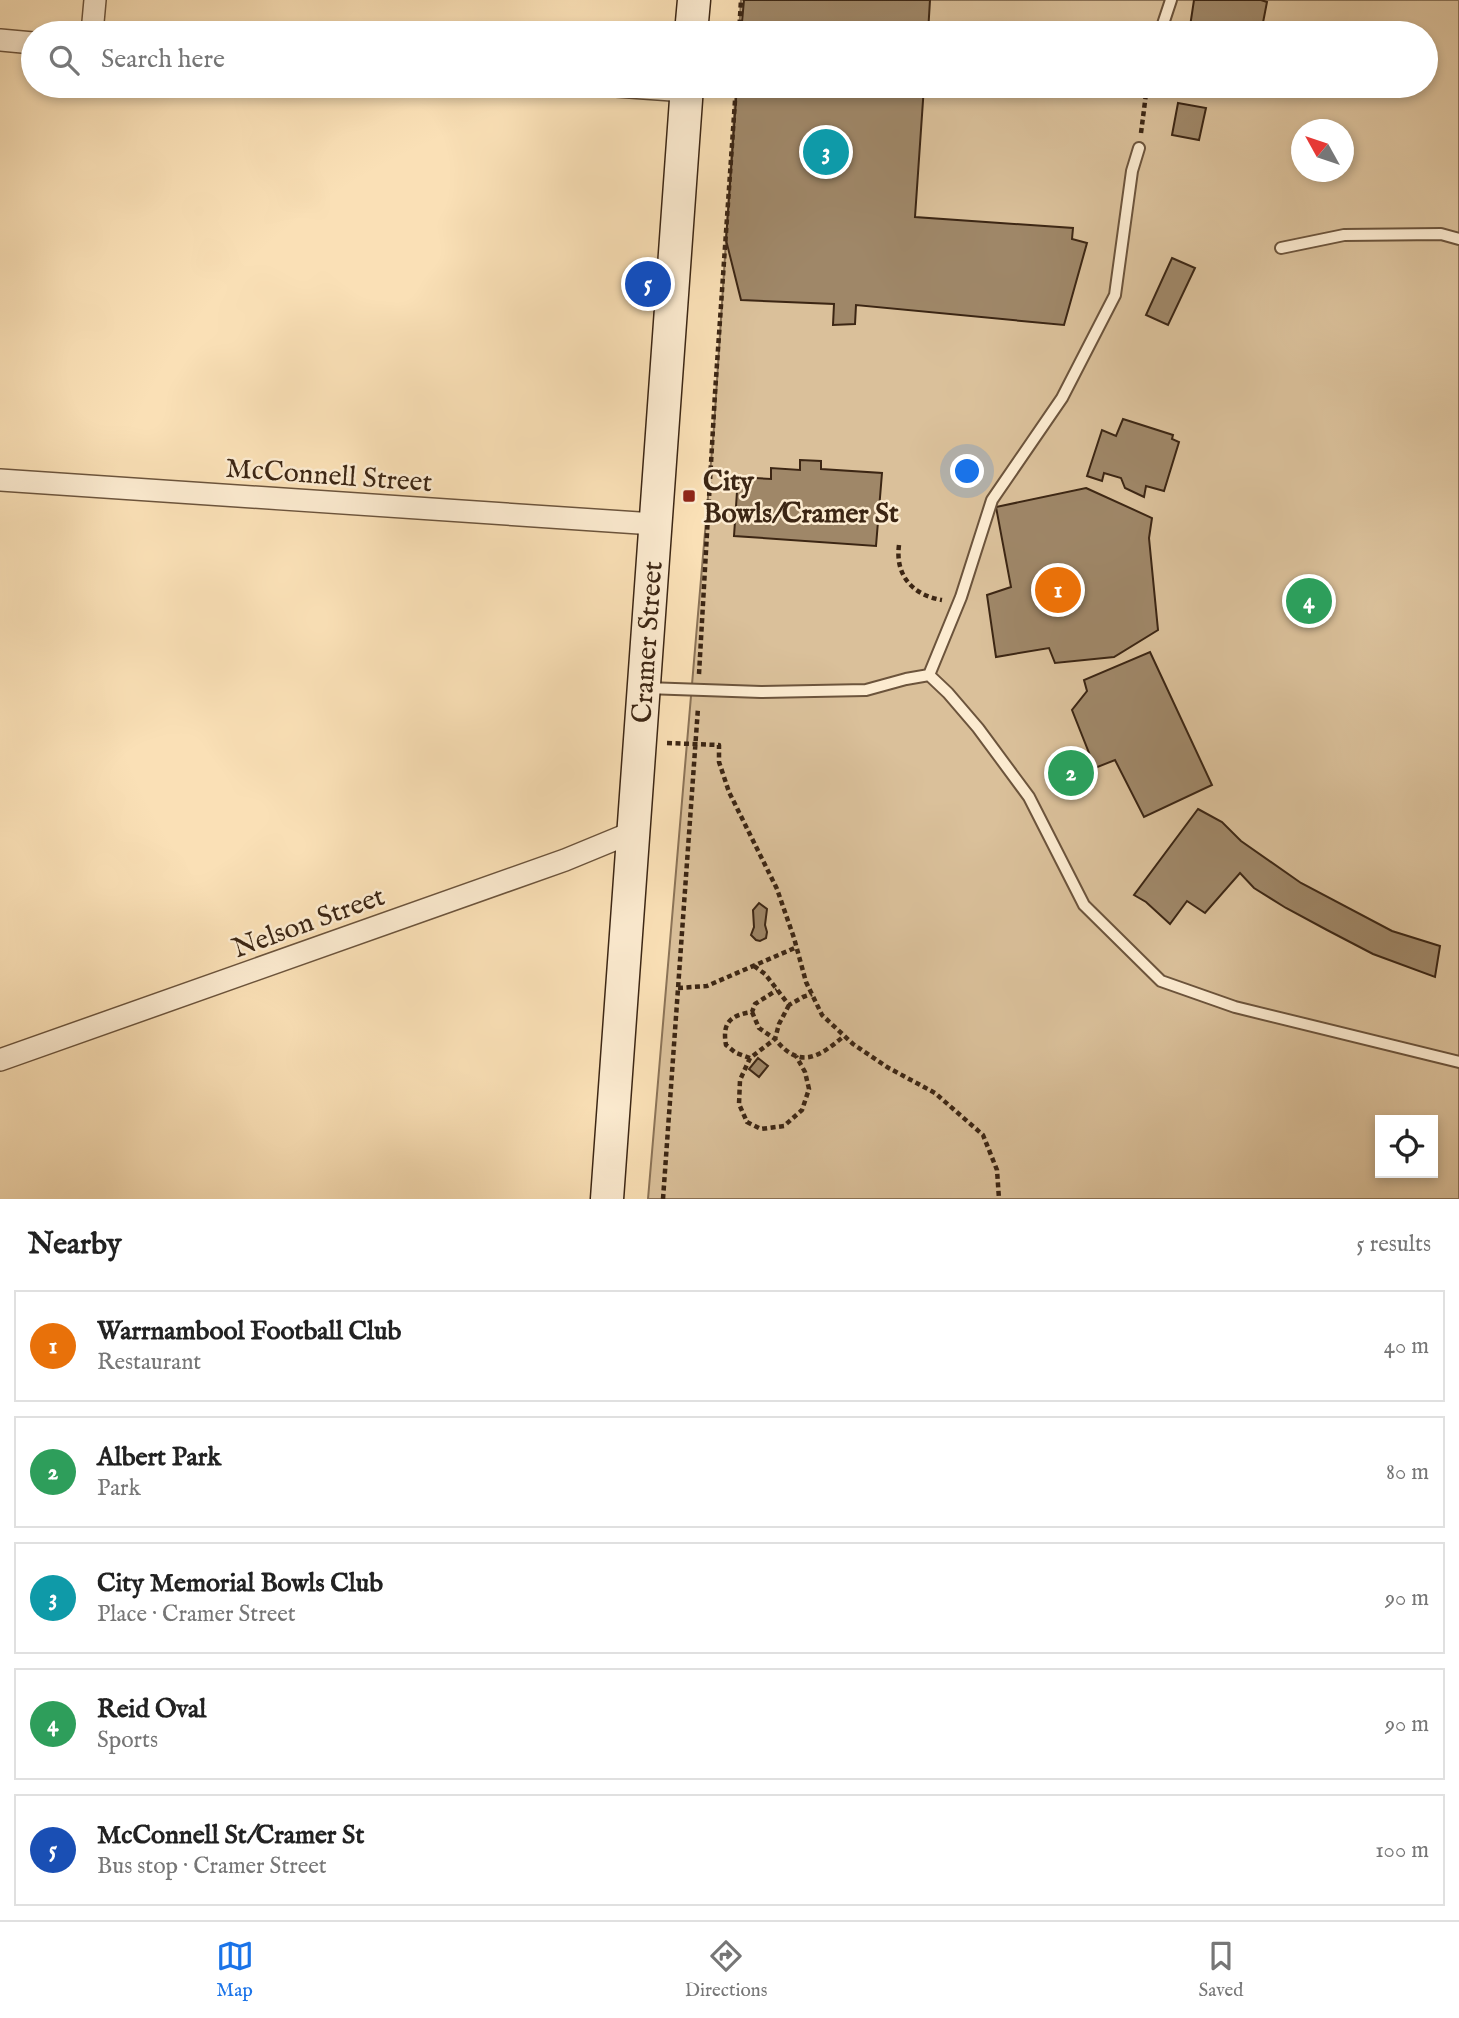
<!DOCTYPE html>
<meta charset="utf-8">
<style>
body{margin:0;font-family:"IM FELL English",serif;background:#f2f2f2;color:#222}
.controls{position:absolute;right:21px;bottom:21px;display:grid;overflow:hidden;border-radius:0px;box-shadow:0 4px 10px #0003}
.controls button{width:63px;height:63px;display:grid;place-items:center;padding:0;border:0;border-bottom:2px solid #e0e0e0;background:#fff;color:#222;font:35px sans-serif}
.compass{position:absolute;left:1291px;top:119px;width:63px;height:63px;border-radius:50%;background:#fff;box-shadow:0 4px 10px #0003;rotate:310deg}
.you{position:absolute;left:968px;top:472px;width:24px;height:24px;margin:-18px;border:5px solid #fff;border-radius:50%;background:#1a73e8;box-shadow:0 0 0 10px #1a73e833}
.badge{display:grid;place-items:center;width:46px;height:46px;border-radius:50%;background:#1a73e8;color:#fff;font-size:23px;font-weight:700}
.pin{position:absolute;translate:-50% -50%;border:4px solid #fff;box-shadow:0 2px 7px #0006}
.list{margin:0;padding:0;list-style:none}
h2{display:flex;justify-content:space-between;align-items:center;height:91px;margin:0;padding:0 28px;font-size:30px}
h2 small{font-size:23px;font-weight:400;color:#767676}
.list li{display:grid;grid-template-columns:46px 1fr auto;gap:21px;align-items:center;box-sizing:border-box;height:112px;margin:0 14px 14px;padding:0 14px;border:2px solid #e0e0e0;border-radius:0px}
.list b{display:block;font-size:26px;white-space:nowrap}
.list p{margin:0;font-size:23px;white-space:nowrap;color:#767676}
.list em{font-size:23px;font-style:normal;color:#767676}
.icon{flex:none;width:38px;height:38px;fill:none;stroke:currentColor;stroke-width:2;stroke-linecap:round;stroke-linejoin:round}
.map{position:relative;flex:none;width:1459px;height:1199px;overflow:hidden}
.search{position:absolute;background:#fff;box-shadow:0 4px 10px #0003;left:21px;right:21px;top:21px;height:77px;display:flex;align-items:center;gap:18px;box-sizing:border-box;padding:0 24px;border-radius:38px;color:#767676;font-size:26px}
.sheet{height:721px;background:#fff}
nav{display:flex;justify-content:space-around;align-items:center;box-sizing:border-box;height:98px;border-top:2px solid #e0e0e0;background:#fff;font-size:19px;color:#767676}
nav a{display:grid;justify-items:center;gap:4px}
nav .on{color:#1a73e8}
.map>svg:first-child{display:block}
.green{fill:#dac09a;stroke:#8b7357;stroke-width:2;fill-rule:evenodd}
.building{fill:#9f8768;stroke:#3c2614;stroke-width:2}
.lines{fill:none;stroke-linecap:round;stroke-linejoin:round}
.lane-casing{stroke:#6c543c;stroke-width:14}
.street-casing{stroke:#6c543c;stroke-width:24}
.secondary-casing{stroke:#3c2614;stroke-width:35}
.path{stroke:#3c2614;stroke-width:4.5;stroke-dasharray:5 3.5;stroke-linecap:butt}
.lane{stroke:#fcebd0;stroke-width:10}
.street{stroke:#fcebd0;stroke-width:21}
.secondary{stroke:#fcebd0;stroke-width:32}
.poi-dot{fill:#8f2418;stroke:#fcebd0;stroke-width:2.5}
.labels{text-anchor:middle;stroke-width:5;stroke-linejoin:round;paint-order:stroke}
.street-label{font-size:28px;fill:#3c2614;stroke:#fcebd0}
.poi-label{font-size:28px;font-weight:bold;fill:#3c2614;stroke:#fcebd0;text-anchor:start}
</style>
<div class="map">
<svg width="1459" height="1199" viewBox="0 0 1459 1199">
<rect width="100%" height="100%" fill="#fae0b6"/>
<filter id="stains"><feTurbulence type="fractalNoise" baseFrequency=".00286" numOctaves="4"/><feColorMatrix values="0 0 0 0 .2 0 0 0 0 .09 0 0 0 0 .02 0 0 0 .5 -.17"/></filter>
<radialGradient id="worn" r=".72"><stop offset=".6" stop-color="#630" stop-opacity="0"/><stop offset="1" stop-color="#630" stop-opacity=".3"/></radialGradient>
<path class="green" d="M741,0H1459V1199H648L714,427L736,86H1426V33H739ZM1302,130H1344V172H1302ZM1380,1120H1433V1173H1380Z"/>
<path class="building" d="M744,0H930L928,33H741Z
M1194,0H1261L1267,2L1261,33H1189Z
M737,86H924L915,217L1073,228L1072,239L1087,243L1064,325L856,305L855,324L833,325L834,304L741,300L726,240Z
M1178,103L1206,108L1199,140L1172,135Z
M1172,258L1195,268L1168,325L1146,315Z
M1123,419L1173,435L1172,439L1179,442L1164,491L1146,486L1144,497L1125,488L1121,478L1104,473L1102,481L1087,476L1102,430L1116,436Z
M800,460L821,461V469L882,473L876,546L734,536L738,477L771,479V468L800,470Z
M1086,488L1152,518L1149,538L1158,630L1114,657L1055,663L1049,648L996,657L987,595L1011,587L996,507Z
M1150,652L1212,785L1144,817L1115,760L1095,768L1072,710L1087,691L1084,680Z
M1198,809L1222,822L1241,841L1301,883L1392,931L1440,946L1435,977L1373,954L1327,930L1286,908L1254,888L1240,873L1205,913L1187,901L1170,924L1146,902L1134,895Z
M759,903L767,909L765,925L767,932L766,938L760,941L756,940L751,935L754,927L753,910Z
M758,1058L768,1066L759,1077L749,1069Z"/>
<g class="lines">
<g class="lane-casing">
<path id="lane" d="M1160,33L1171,0
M1281,248L1344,235L1441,234L1459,239
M929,675L961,597L992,500L1062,398L1115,295L1132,171L1139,148
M646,688L761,692L866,690L906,679L929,675L948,693L978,728L1029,797L1084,905L1161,981L1235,1007L1459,1062"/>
</g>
<g class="street-casing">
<path id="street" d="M92,33L95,0
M0,40L33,43
M616,86L686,91
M0,480L654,524
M0,1060L565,860L633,832"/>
</g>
<g class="secondary-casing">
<path id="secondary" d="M691,33L694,0
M607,1199L687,86"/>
</g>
<path class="path" d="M739,33L741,0
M1141,133L1147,86
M899,545C895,575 912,595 942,600
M699,674L715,393L736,86
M667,743L719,745V762L729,792L777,889L794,938L806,982L822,1015L853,1044L887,1067L935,1093L983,1135L997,1170L999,1199
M754,966L765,974L789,1005L803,997L812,994
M678,988L707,986L797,947
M789,1005L779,1024L775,1039C800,1070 819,1057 844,1036
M752,1012L759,1028L775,1039L750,1058L740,1080L739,1104L747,1122L761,1129L784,1126L802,1110L809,1089L805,1072L796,1056
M750,1058L736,1053L726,1045C722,1023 730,1015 752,1012L755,1004L777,990
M663,1199L698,708"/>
<use href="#lane" class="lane"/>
<use href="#street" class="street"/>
<use href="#secondary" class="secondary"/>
</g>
<rect class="poi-dot" x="682" y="489" width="14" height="14" rx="3.5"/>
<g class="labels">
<g class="street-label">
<text transform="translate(329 474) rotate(4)" y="10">McConnell Street</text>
<text transform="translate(646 642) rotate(-86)" y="10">Cramer Street</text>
<text transform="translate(308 921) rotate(-20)" y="10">Nelson Street</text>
</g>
<g class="poi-label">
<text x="703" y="490">City<tspan x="703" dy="32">Bowls/Cramer St</tspan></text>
</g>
</g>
<rect width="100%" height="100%" filter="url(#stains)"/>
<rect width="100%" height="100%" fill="url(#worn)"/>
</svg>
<div class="controls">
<button><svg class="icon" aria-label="locate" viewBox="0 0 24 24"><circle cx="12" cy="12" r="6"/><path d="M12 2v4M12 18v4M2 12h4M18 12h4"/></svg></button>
</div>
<svg class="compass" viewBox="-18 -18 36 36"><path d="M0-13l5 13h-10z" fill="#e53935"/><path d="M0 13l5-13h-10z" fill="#767676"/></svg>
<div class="you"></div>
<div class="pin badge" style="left:1058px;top:590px;background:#e8710a">1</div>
<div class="pin badge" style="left:1071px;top:773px;background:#2e9e5b">2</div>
<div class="pin badge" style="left:826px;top:152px;background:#0f9aa8">3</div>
<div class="pin badge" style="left:1309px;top:601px;background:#2e9e5b">4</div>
<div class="pin badge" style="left:648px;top:284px;background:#1a4fb4">5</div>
<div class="search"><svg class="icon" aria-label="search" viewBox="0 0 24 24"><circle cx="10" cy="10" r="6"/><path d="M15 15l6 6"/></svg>Search here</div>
</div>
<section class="sheet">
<h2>Nearby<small>5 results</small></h2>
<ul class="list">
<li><span class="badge" style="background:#e8710a">1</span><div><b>Warrnambool Football Club</b><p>Restaurant</p></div><em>40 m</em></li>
<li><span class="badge" style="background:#2e9e5b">2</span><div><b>Albert Park</b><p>Park</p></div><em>80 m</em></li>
<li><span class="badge" style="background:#0f9aa8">3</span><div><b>City Memorial Bowls Club</b><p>Place · Cramer Street</p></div><em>90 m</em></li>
<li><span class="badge" style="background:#2e9e5b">4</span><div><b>Reid Oval</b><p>Sports</p></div><em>90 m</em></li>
<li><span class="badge" style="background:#1a4fb4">5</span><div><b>McConnell St/Cramer St</b><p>Bus stop · Cramer Street</p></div><em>100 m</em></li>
</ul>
</section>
<nav>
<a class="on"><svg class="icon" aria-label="map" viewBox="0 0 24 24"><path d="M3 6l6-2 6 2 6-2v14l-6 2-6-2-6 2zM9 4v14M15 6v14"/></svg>Map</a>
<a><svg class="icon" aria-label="directions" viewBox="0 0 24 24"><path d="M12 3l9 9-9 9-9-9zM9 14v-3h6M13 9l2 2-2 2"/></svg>Directions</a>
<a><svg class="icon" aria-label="saved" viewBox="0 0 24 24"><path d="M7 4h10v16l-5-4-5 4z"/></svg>Saved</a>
</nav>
